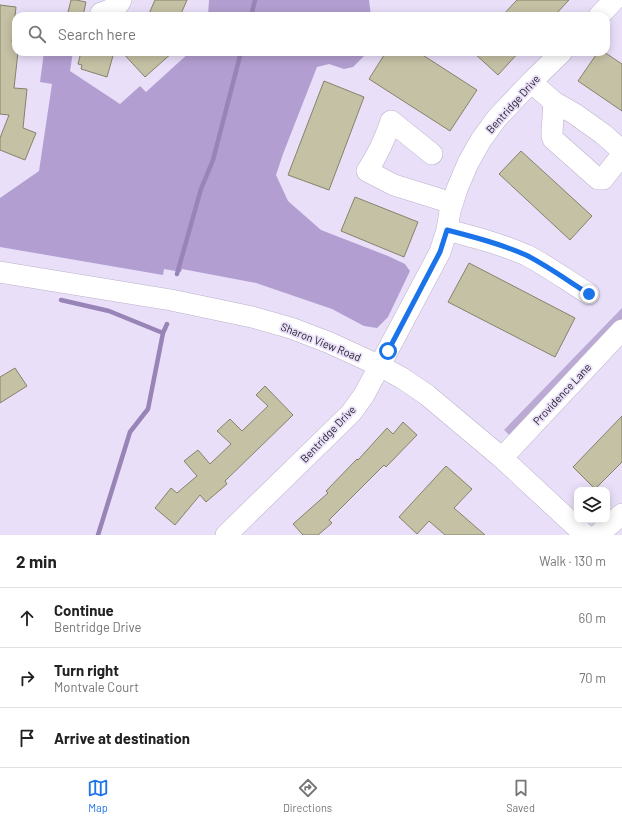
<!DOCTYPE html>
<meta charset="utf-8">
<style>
body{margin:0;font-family:Barlow,sans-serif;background:#f6f6f6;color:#222}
.controls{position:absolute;right:12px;bottom:12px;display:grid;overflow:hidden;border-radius:8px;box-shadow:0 2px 10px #0003}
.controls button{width:36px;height:36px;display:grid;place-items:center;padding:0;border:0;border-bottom:1px solid #e0e0e0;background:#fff;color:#222;font:20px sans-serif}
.stop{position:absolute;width:12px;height:12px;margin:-9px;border:3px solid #1a73e8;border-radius:50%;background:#fff}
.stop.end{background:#1a73e8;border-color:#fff;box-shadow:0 1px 4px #0008}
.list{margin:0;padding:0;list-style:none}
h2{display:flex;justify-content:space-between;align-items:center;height:52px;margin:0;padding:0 16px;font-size:17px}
h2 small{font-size:13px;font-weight:400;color:#767676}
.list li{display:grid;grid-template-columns:26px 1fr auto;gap:12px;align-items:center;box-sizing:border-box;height:60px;padding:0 16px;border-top:1px solid #e0e0e0}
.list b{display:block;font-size:15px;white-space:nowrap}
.list p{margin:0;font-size:13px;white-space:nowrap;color:#767676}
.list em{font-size:13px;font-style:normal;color:#767676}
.icon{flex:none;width:22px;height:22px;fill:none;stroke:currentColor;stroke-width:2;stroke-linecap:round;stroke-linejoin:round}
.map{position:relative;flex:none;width:622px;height:535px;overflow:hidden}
.search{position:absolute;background:#fff;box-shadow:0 2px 10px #0003;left:12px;right:12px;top:12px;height:44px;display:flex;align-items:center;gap:10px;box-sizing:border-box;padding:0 14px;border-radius:12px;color:#767676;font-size:15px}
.sheet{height:232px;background:#fff}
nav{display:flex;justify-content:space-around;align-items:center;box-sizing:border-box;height:56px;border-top:1px solid #e0e0e0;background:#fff;font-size:11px;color:#767676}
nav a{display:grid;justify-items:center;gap:2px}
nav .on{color:#1a73e8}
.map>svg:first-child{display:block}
.green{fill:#bbabd4}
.forest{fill:#b39ed1}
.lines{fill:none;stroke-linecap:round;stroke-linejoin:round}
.stream{stroke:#9884b6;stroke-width:4.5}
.building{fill:#c5c1a5;stroke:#868269}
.minor-casing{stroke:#bbb1ca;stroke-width:22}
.minor{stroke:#fff;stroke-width:21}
.route{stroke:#1a73e8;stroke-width:5}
.labels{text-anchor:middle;stroke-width:3.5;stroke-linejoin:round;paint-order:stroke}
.street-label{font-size:11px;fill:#28242d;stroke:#e9dff9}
</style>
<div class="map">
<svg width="622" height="535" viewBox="0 0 622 535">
<rect width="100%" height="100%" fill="#e9dff9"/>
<path class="green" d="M622,308V345L522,447L504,430Z"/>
<path class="forest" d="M209,0H369L371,16H208Z
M44,52H73L70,71L120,104L140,86L146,92L190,52H366V54L353,67L344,69L329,64L317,67L283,154L276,175L288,201L321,230L388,256L405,264L410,271L388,317L377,328L364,326L332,309L256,283L182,269L181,272L164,269L163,275L0,247V198L39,171L52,84L40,82Z"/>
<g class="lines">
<path class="stream" d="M251,16L255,0
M177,274L201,189L213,160L241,52
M61,300L109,311L163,333
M98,535L130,432L148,409L163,333L167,324"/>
</g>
<path class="building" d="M71,0H76L86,2L83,16H67Z
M155,0H187L180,16H148Z
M517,0H569L554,16H502Z
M0,5L16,7L12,42L16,43V52H18L14,88L27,89L23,128L36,133L25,160L0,150V138L9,115L0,114Z
M81,52H114L107,77L81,69L82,65L78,64Z
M122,52H173L145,77Z
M386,52H418L477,90L450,131L369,79Z
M473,52H519L498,75Z
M598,52H604L622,64V111L578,81Z
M324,81L364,97L329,190L288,175Z
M521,151L592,216L570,240L499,174Z
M355,197L418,222L404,257L341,231Z
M469,263L575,318L555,357L448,302Z
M15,368L27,386L0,403V377Z
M265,386L293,415L225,481L227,484L206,502L200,495L175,525L155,508L171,488L177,493L197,476L184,461L198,450L210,464L231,444L217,431L230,419L242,431L268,406L256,395Z
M622,416V462L595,489L573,467Z
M403,422L417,435L386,467L384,465L329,520L332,523L318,535H303L293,524L328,493L326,491L357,459L358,460L387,428L393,434Z
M446,466L472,489L454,508L485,535H445L429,521L417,534L399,517Z"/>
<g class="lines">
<g class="minor-casing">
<path id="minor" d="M101,13C110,10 117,8 121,0
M599,16L614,0
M531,82L554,102L575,114L603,134L619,148L621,152V156L603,179H598L553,139L552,136V132L554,102
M432,154L391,121C385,139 377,156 367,171L394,185L452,203
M447,230C474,237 501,244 526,255C548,266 568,281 589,294
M0,272L171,300L252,317L291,328L330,343L380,366L402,378L427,395L502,458L585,535
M502,458L622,330
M226,535L351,413L364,395L440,252L447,230L450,211L457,189L468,163L481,140L497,118L531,82L562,52
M598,535L622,514"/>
</g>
<use href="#minor" class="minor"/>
</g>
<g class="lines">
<path class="route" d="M388,351L440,252L447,230C474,237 501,244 526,255C548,266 568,281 589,294"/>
</g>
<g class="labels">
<g class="street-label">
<text transform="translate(513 104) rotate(-48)" y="4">Bentridge Drive</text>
<text transform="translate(321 342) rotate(22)" y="4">Sharon View Road</text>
<text transform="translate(562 394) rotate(-47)" y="4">Providence Lane</text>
<text transform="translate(328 434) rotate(-46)" y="4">Bentridge Drive</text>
</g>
</g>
</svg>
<div class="controls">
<button><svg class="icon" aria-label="layers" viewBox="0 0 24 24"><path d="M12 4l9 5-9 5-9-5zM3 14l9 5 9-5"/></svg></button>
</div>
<div class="stop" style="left:388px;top:351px"></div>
<div class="stop end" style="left:589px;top:294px"></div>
<div class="search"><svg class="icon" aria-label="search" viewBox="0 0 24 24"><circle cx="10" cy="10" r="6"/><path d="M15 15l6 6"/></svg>Search here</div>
</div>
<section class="sheet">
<h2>2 min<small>Walk · 130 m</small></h2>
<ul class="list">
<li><svg class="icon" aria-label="ahead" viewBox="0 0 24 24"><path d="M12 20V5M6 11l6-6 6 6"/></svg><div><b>Continue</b><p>Bentridge Drive</p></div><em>60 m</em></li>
<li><svg class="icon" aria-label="right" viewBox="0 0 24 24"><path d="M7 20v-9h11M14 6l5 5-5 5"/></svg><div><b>Turn right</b><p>Montvale Court</p></div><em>70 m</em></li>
<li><svg class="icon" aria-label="arrive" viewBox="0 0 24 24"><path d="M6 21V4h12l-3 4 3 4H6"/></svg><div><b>Arrive at destination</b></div></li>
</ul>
</section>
<nav>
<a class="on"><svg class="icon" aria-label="map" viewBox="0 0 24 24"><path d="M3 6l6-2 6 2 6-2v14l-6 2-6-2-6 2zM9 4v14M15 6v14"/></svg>Map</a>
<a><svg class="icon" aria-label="directions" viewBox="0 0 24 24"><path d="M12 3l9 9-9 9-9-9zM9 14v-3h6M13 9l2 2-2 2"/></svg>Directions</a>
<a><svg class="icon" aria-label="saved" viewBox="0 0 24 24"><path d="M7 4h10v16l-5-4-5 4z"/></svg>Saved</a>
</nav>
